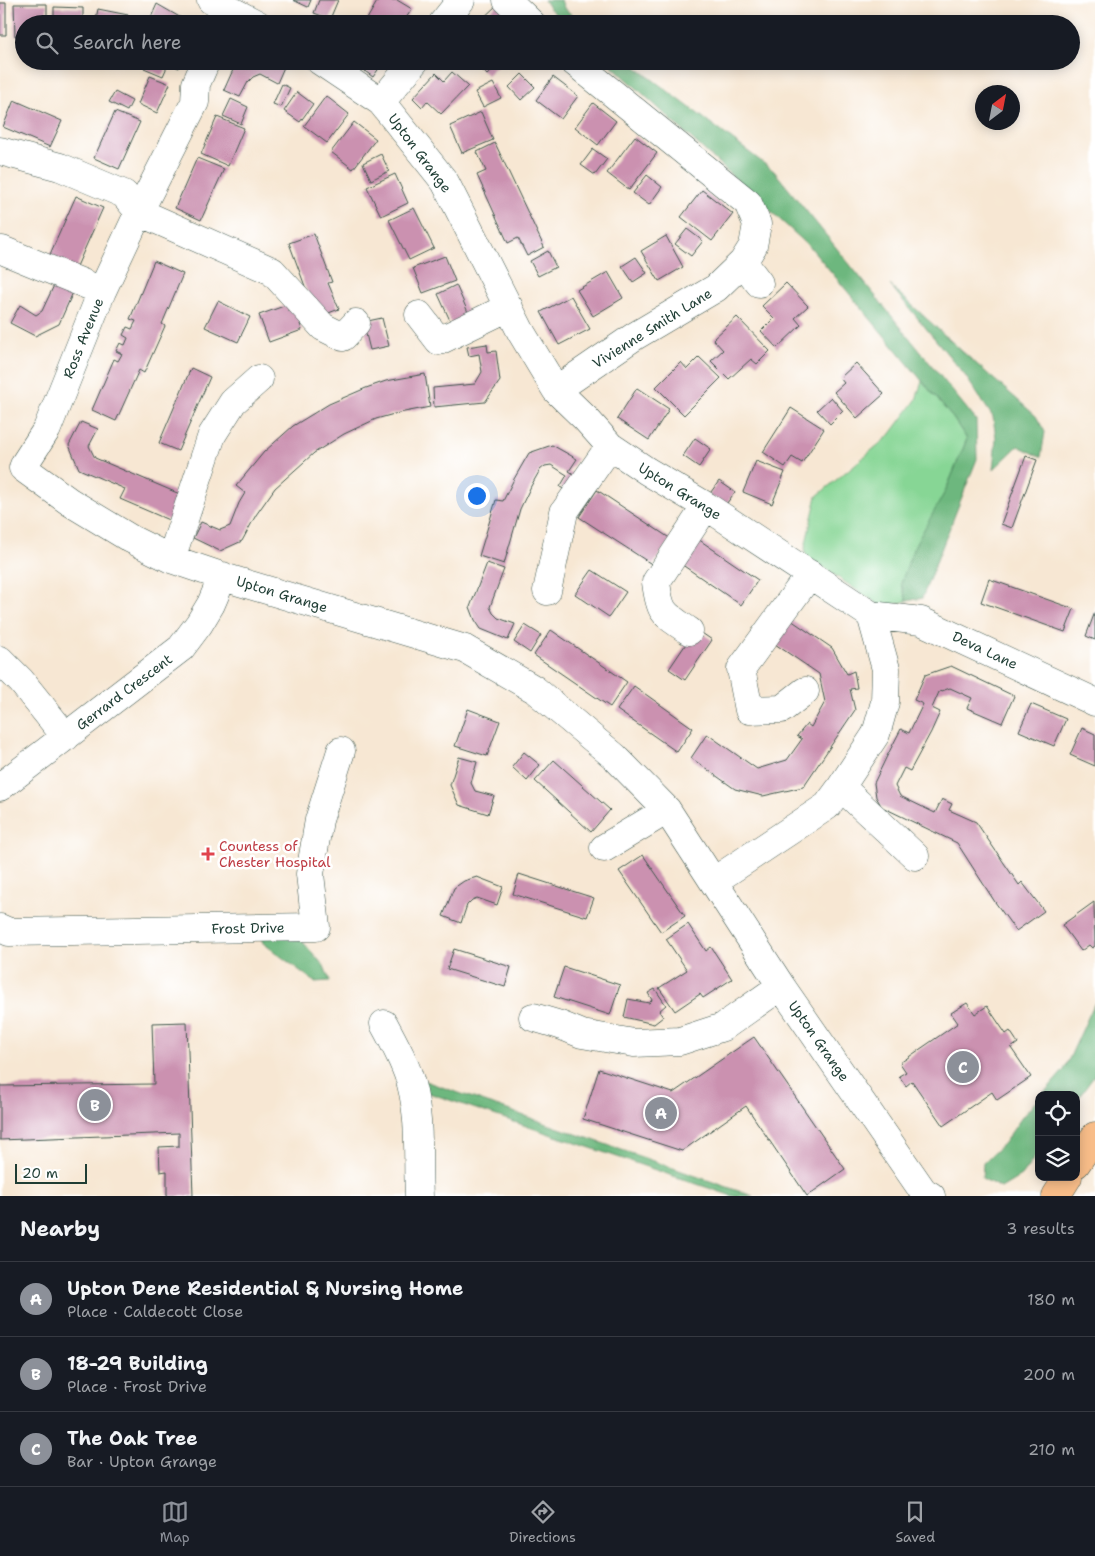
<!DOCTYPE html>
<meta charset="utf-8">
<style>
body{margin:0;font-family:"Shantell Sans",sans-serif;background:#242831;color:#f1f3f6}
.controls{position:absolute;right:15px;bottom:15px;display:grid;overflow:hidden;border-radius:10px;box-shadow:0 2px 12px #0003}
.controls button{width:45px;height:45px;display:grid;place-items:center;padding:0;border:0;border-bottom:1px solid #363941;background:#171b24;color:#f1f3f6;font:25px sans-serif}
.compass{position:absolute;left:975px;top:85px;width:45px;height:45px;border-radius:50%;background:#171b24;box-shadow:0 2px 12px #0003;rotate:32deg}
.scale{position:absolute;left:15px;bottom:12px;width:72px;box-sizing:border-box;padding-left:5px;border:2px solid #1f3d34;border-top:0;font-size:14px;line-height:18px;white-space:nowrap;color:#1f3d34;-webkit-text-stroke:4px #fff;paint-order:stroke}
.you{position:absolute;left:476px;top:495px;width:18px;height:18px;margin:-12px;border:4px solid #fff;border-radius:50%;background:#1a73e8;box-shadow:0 0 0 8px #1a73e833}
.badge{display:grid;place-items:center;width:32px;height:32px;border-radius:50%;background:#8c9099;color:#fff;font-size:16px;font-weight:700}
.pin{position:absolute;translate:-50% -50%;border:2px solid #fff;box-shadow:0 1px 5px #0006}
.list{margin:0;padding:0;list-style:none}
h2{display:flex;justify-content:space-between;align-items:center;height:65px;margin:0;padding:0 20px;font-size:21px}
h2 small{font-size:16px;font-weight:400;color:#9ea1a6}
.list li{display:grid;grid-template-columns:32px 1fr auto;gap:15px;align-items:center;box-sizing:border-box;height:75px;padding:0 20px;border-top:1px solid #363941}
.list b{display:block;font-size:19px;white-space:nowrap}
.list p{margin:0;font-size:16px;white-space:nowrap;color:#9ea1a6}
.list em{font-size:16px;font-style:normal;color:#9ea1a6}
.icon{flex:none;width:28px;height:28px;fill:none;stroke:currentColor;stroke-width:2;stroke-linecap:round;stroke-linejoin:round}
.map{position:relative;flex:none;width:1095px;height:1196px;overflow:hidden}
.search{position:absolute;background:#171b24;box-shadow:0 2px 12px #0003;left:15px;right:15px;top:15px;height:55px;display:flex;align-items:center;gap:12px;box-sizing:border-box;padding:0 18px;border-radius:28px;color:#9ea1a6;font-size:19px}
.sheet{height:290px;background:#171b24}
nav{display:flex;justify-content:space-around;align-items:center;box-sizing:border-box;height:70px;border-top:1px solid #363941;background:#171b24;font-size:14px;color:#9ea1a6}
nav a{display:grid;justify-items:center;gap:2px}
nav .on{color:#8c9099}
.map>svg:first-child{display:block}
.green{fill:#87d695;stroke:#538a64}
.forest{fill:#6db77e;stroke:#467a59}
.building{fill:#cb91b0}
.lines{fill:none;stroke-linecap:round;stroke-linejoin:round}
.minor-casing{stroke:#3f564c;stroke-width:29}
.highway-casing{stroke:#3f564c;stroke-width:29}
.minor{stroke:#fff;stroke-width:28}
.highway{stroke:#f8bd89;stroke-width:28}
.health-dot{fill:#e0444e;stroke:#fff;stroke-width:2}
.labels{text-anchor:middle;stroke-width:5;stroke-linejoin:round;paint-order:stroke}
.street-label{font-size:14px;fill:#1f3d34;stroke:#fff}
.health-label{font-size:14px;fill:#be3a42;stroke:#fff;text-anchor:start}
</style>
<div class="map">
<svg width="1095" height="1196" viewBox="0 0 1095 1196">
<rect width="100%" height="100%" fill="#fff"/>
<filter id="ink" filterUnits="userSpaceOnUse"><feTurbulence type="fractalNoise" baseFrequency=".02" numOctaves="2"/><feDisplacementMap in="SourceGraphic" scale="10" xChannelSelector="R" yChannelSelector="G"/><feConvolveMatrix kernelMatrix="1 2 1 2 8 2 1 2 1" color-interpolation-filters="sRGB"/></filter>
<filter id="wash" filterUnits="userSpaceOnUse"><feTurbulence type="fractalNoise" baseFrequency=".0096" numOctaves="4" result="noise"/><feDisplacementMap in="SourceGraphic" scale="20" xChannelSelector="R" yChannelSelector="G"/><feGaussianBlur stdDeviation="1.12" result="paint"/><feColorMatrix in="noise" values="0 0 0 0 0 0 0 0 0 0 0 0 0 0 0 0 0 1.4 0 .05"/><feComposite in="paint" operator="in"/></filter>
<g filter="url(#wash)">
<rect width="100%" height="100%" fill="#f7e7d3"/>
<path class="green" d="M922,381L953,418L967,439L946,490L901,583L907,601L882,607L806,556L805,547L817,496L890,435L916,400Z"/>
<path class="forest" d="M544,0H561L564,8L582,24H566L549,8Z
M607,61H628L774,171L976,420L977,459L922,598L907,601L901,583L913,549L946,490L967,439L953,418L812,249Z
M890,285L963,352L1036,416L1045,432L1041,457L1018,446L993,470L996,438L993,417L964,374Z
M256,924L302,941L324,966L330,981L315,982L263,943Z
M1095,1002V1075L1076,1101V1095H1042L1064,1070Z
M422,1080L753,1196H732L423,1091Z
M1039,1098V1152L1021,1176L1001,1188L982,1178L983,1163L1004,1143L1022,1117Z"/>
<g id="blocks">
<path class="building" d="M293,0H311L308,7Z
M319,0H338L330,19L314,13Z
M378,0H397L412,9L402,24H375L367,19Z
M0,3H6V35H0Z
M499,3L519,24H477Z
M14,4H47V24H24V36H15Z
M157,4L183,19L186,24H148Z
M54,7L83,8V24H54Z
M98,9L128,15L126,24H95Z
M147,61H155L167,67L163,76L144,68Z
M163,61H182L179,68Z
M237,61H273L284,67L277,83L260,74L253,77L248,82L240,97L224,90Z
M351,61H384L373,77Z
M474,61H498L500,63L487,75Z
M452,72L468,86L441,114L427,101L422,107L413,98L436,73L444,81Z
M522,74L535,87L521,100L509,87Z
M150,76L170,84L157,113L138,104Z
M553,77L578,96L561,119L536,100Z
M493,83L501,98L483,107L475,92Z
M282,84L290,88L281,107L273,104Z
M115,92L132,101L127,111L109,102Z
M297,92L313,104L300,122L284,111Z
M326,96L349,114L327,143L304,126Z
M231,99L248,107L241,124L223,116Z
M14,100L62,121L50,147L3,127Z
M593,103L616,121L598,145L575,127Z
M115,112L140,122L119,169L94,158Z
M481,112L493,140L462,153L450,126Z
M217,117L244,128L228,166L201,154Z
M354,122L376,139L353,169L331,152Z
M635,136L657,153L629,190L607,173Z
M495,143L544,247L527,256L518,238L508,243L477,175L486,171L477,152Z
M593,149L607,159L595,175L581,165Z
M381,154L389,171L371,180L363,163Z
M197,158L224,169L201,220L175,208Z
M395,174L408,203L381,216L367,187Z
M647,175L662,187L649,205L633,193Z
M702,190L733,214L712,241L681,217Z
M76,196L103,208L74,273L47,261Z
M414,208L434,248L409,260L389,220Z
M687,229L703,241L691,256L675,244Z
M314,234L332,282L328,283L339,309L300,324L302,330L269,342L259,315L309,297L289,243Z
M666,236L683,267L659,281L641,251Z
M548,251L556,267L538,276L530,261Z
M445,256L455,281L423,293L413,268Z
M636,257L647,273L633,282L622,266Z
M154,261L183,274L162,324L165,326L144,373L139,370L116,421L92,410L114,359L118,361L122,354L116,351L120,343L125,345L128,338L123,335L127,327L132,329L136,321L130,319Z
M608,272L623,298L593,316L577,290Z
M56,281L74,290L59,324L35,336L10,323L20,305L36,315L42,311Z
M786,283L808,306L795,318L801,325L777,348L761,331L774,318L762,306Z
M456,285L471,319L453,327L438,294Z
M571,296L590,329L559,345L541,312Z
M218,301L250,317L238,342L205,327Z
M737,317L770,351L757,364L751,359L729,379L711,361L723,350L713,339Z
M382,318L389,346L370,350L363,322Z
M487,344L488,352L496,351L500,381L485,402L434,407L433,388L475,384L482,372L479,354L469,356L467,347Z
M699,357L721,378L684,415L656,387L681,362L687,369Z
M856,363L884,394L857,418L834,392L844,383L840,378Z
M191,368L210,377L178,451L159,443Z
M425,374L430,407L394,414L376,419L344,434L314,453L275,488L256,515L242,541L220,551L193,538L201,522L220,530L230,526L239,503L245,493L236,486L264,452L293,426L329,404L366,388L386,381Z
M637,388L669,409L649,440L617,419Z
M831,397L843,411L830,424L817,410Z
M791,408L824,429L802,463L792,457L785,467L763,452Z
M81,422L98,429L89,446L95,458L182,495L171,521L120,499L125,489L79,469L69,445Z
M695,438L711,449L699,467L683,456Z
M552,445L577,459L569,471L580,478L571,493L560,487L567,475L551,465L545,466L540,470L531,486L520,509L504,564L479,556L496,500L503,501L514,479L529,453Z
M1026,456L1037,460L1012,528L1001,524Z
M756,461L785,472L772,504L743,492Z
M719,481L735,492L724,507L708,496Z
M597,490L671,539L653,565L579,517Z
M695,537L758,580L741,605L678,562Z
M487,563L504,569L490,607L493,613L498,618L515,624L508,640L481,629L475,620L470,607Z
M592,570L626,592L609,617L575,594Z
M989,579L1074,609L1065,632L981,602Z
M1095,612V640L1086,636Z
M788,618L832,648L847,674L854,671L857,688L850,689L855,710L803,787L763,796L735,789L691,758L707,734L757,769L787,760L802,739L797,736L807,724L811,727L825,702L819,674L772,642Z
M525,625L541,635L530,653L514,642Z
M696,629L712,640L685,680L669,669Z
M551,630L627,682L610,707L534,655Z
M951,666L1014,696L1002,723L967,708L972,698L950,688L939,692L932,708L940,712L931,732L910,771L904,768L895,786L900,796L935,813L942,799L952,804L949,810L976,822L1019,885L1022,882L1044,911L1016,931L995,902L957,843L882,807L876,797L874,783L886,758L901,729L909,733L923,704L914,700L925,675Z
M634,686L693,728L677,752L617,710Z
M1031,704L1066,719L1054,746L1019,731Z
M468,709L500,721L487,756L455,746Z
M1082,728L1095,734V766L1070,755Z
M524,752L540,765L527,781L512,767Z
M459,757L477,762L471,783L475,791L494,796L488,814L459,805L450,785Z
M554,760L610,810L591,832L535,781Z
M643,855L685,916L661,932L619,871Z
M519,874L594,898L587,917L513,894Z
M477,877L503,887L497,905L477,898L472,900L467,905L461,923L443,916L454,888L464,881Z
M1094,902L1095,946L1092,948L1089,945L1081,951L1062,925Z
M688,924L706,951L711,947L732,979L703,998L700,994L675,1011L659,988L687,970L666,939Z
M454,949L511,967L505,987L447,969Z
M564,967L620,985L610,1015L554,997Z
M655,989L666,1005L659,1011L663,1017L654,1024L624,1017L628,999L649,1003L652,1000L648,993Z
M967,1003L975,1014L987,1006L1006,1034L1010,1031L1018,1043L1011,1048L1031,1077L997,1100L992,1092L943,1126L912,1081L906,1086L899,1076L906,1072L900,1063L958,1023L951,1013Z
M187,1022L193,1196H167V1171L160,1172L159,1147L179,1146V1133L0,1140V1086L154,1084L152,1023Z
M754,1037L845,1169L807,1196L746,1106L682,1151L583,1119L599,1069L673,1093Z"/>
</g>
</g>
<g filter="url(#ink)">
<use href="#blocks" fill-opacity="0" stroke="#3f564c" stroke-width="1"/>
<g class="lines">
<g class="minor-casing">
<path id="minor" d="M211,0L257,24
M507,0L532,24
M442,24L461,0
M206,61L196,84L195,102L139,212L102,291L47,429L25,463L23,468L70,502L131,539L171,559L230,579L465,649L534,689L615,757L667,810L781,986L923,1191L931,1196
M320,61L381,102L445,182L521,332L556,390L586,419L610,446L647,471L706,506L871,615L886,669L885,702L876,734L841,787L827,806L714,881
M381,102L415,61
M0,151L60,167L124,194L139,212L272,271L323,327L343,337L356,323
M2,250L102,291
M743,262L759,283
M419,315L439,341L509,307
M556,390L635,336L716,288L743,262L753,246L757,224L748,203L573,61
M171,559L212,435L233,402L259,379
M547,591L564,512L610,446
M871,615L921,621L1095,702
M689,631C663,613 660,614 656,582L706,506
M0,660L21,681L66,737
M805,691L782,709L749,710L741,669L810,574
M0,787L181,648L199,624L211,604L223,576
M841,787L915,856
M604,848L667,810
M0,928L9,932L316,927L310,874L319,820L341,751
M533,1017L560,1025L582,1034L634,1043L680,1041L723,1027L781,986
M384,1024C394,1043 406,1064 411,1084C421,1121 417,1159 419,1196"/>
</g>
<g class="highway-casing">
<path id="highway" d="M1076,1164L1095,1136
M1056,1196L1068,1177"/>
</g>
<use href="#minor" class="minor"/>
<use href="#highway" class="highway"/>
</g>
</g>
<path class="health-dot" d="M205.5 846.5h5v5h5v5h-5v5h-5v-5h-5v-5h5z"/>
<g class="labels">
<g class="street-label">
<text transform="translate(420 153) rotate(53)" y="5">Upton Grange</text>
<text transform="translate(652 328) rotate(-32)" y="5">Vivienne Smith Lane</text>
<text transform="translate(83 338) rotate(-68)" y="5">Ross Avenue</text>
<text transform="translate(680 491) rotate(32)" y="5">Upton Grange</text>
<text transform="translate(282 594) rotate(17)" y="5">Upton Grange</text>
<text transform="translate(985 650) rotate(25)" y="5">Deva Lane</text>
<text transform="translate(124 692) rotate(-37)" y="5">Gerrard Crescent</text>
<text transform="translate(248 928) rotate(-1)" y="5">Frost Drive</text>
<text transform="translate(819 1041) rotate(55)" y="5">Upton Grange</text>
</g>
<g class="health-label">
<text x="219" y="851">Countess of<tspan x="219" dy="16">Chester Hospital</tspan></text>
</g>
</g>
</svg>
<div class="controls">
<button><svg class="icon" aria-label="locate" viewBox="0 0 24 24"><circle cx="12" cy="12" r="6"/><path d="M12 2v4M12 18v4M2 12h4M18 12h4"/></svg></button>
<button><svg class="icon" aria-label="layers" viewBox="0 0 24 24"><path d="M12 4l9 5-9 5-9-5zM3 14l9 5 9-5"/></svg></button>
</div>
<svg class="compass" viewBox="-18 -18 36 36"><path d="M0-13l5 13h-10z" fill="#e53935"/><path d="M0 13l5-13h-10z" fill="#9ea1a6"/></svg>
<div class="scale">20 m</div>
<div class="you"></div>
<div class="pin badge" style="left:661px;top:1113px">A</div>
<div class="pin badge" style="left:95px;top:1105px">B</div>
<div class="pin badge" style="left:963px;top:1067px">C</div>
<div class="search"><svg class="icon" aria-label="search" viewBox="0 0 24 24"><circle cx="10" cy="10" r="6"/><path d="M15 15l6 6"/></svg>Search here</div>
</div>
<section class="sheet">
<h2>Nearby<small>3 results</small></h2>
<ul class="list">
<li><span class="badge">A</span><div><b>Upton Dene Residential &amp; Nursing Home</b><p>Place · Caldecott Close</p></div><em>180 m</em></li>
<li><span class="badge">B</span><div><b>18-29 Building</b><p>Place · Frost Drive</p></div><em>200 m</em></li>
<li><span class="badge">C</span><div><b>The Oak Tree</b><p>Bar · Upton Grange</p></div><em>210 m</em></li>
</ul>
</section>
<nav>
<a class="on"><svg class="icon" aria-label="map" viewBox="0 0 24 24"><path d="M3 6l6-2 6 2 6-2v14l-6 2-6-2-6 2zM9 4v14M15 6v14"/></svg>Map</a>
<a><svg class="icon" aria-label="directions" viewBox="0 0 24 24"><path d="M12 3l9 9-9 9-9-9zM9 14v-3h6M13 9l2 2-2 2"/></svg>Directions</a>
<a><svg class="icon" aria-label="saved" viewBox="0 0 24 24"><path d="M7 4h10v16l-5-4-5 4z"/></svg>Saved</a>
</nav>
